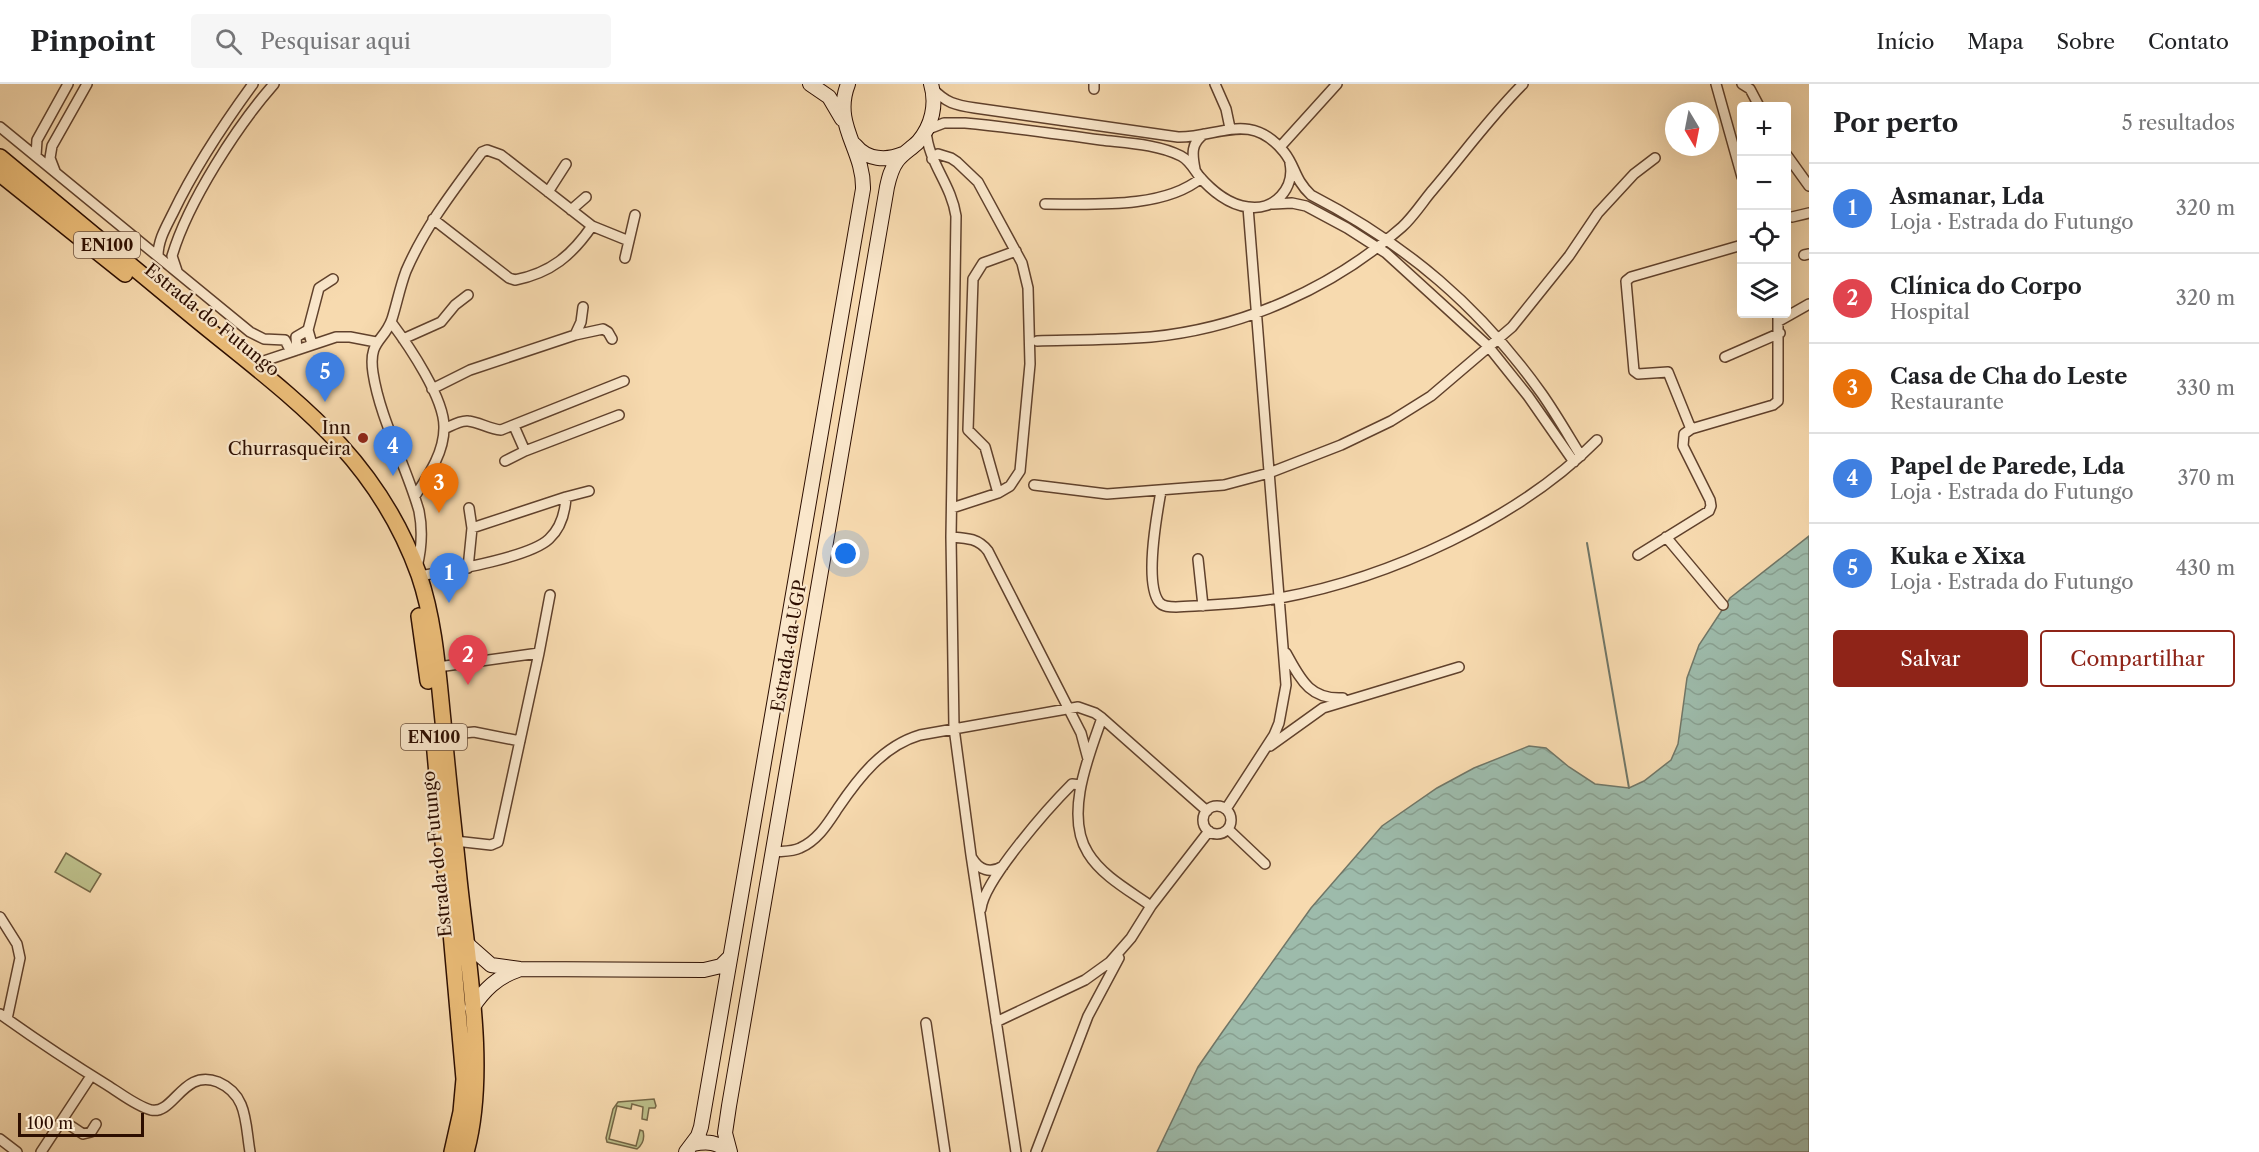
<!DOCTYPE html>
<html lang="pt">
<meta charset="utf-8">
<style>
body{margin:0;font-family:"Libre Caslon Text",serif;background:#f6f6f6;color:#202124}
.controls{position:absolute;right:18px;top:18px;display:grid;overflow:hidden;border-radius:6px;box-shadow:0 6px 24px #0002}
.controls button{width:54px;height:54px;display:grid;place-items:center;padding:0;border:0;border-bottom:2px solid #e0e0e0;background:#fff;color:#202124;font:30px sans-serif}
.compass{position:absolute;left:1665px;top:18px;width:54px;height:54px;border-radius:50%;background:#fff;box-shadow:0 6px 24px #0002;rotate:170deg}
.scale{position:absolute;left:18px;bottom:15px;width:126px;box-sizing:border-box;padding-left:6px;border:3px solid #2d0e00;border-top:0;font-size:16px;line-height:21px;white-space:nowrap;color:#2d0e00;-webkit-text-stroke:4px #fae7cb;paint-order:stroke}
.you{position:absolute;left:846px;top:470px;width:21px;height:21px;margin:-15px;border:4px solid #fff;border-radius:50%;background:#1a73e8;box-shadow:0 0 0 9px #1a73e833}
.badge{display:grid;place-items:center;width:39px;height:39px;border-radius:50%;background:#8f2418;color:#fff;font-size:20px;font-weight:700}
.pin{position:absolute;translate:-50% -50px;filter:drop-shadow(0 2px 3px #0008)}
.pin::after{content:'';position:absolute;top:32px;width:21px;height:18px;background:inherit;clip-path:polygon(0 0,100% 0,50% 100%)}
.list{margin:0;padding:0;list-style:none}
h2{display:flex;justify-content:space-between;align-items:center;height:78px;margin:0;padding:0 24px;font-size:26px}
h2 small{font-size:20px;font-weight:400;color:#757577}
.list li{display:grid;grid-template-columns:39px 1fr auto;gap:18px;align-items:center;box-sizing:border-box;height:90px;padding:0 24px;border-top:2px solid #e0e0e0}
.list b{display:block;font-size:22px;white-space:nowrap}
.list p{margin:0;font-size:20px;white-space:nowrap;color:#757577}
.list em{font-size:20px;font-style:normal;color:#757577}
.actions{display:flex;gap:12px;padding:18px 24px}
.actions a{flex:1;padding:14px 0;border:2px solid #8f2418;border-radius:6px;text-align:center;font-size:21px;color:#8f2418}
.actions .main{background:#8f2418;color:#fff}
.icon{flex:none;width:33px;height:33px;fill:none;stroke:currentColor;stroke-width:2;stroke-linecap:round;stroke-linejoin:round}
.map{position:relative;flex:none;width:1809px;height:1068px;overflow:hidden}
header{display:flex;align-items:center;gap:36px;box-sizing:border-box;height:84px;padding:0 30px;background:#fff;border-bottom:2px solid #e0e0e0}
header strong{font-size:28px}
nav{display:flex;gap:33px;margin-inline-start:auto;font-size:21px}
.search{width:420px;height:54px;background:#f6f6f6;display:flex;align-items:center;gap:15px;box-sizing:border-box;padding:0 21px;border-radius:6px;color:#757577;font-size:22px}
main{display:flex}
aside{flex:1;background:#fff}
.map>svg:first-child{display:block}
.green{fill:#bdc08b;stroke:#756746;stroke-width:1.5}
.water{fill:url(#water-waves);stroke:#707667;stroke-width:1.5}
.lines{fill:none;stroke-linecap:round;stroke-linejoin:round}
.stream{stroke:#707667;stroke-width:2}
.street-casing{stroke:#60412c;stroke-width:12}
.secondary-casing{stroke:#2d0e00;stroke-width:16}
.primary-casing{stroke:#2d0e00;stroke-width:18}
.street{stroke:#fae7cb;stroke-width:9}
.secondary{stroke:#fae7cb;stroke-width:14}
.primary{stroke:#ecbd78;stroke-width:15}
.poi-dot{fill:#8f2418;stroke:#fae7cb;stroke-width:2}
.labels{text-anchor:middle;stroke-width:4.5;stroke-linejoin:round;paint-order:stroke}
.shield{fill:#fae7cb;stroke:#6a4f3d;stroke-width:1.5}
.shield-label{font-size:16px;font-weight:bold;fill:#2d0e00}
.street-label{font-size:18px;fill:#2d0e00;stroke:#fae7cb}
.poi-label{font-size:18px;fill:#2d0e00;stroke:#fae7cb;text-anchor:end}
</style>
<header>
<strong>Pinpoint</strong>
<div class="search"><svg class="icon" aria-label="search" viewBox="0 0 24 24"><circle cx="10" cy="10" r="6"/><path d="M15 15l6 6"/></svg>Pesquisar aqui</div>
<nav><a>Início</a><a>Mapa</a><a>Sobre</a><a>Contato</a></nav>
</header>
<main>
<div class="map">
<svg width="1809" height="1068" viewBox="0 0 1809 1068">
<defs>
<pattern id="water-waves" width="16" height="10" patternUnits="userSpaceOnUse" patternTransform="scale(1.5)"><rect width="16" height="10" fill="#9dbbab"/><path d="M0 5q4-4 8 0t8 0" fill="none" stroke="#88a091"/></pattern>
</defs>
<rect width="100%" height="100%" fill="#f7daaf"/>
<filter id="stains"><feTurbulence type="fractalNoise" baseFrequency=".00333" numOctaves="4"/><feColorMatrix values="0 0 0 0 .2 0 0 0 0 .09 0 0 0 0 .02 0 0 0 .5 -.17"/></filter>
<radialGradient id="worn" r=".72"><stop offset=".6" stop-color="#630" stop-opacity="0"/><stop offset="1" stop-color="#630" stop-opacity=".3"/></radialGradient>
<path class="green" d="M66,769L101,790L90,808L55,788Z
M654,1015L656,1022L655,1024H649L647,1036L642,1035L643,1023L632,1020L631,1025L617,1022L609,1055L636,1062L640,1046L643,1047C645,1055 642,1061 637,1065L607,1058L606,1054L613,1025L618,1018Z"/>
<path class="water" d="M1809,452V1068H1157L1198,983L1223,947L1311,824L1382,742L1437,704L1474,684L1529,662L1546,664L1569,683L1595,700L1629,704L1644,697L1671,676L1678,660L1687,594L1699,561L1730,514Z"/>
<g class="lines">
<path class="stream" d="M1587,459L1629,704"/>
<g class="street-casing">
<path id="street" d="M1215,0L1226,25L1230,44
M1716,0L1742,93
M1742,0L1750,5L1759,22
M932,4C946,19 955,21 975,24L1178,53C1218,54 1250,26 1284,68C1296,83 1294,95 1311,111C1406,160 1480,223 1542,310C1556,330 1568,351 1581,372
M1094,5V0
M0,43L250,248L264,255L285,256L291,268
M1280,63L1337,0
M1786,70L1809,102
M36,72L37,56L68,0
M932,75L938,70L951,74L957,78L978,98L1022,179L1028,204L1030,280L1020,387L1010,402L998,409L952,424
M1195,85C1192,70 1191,59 1204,50
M55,87L50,74L52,62L87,0
M548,108L566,80
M1045,120C1092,120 1164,125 1201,94
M1273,120L1292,119L1306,122L1347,144L1386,169L1488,262L1528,312L1574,378
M571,126L586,113
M1792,133L1809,129
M433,135L509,194L515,196C551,189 572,171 592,142
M1804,171L1809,170
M158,172C158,156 166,143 173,129C195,83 223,41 253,0
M625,174L635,131
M177,187L172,172C188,118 237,42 274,0
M1779,237L1809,220
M391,238C409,262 445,315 444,344C444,369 428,392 415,412
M575,251L603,245L608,248L612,255
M403,255L441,238L455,221L468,211
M1037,257C1074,256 1113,256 1151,253C1243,244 1333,204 1402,143C1413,133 1422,119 1431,108C1462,72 1489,34 1523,0
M312,260L308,246L319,204L333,195
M297,266L296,253L308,246
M1725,273L1780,249
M252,281L336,253H350L376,258
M432,305L470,286L575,251L581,238L583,223
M514,342L525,367L619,331
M444,345C451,342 460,336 468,337C479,338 489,345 501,346L624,297
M1691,345L1668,288L1638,290L1634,287L1626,197L1631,193L1742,161
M505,377L525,367
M1034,401L1107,410L1224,401L1269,389L1341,361L1391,337L1431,312L1512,243L1569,172L1598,129L1634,90L1655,74
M1161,407C1157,430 1144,498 1159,518C1163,523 1170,523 1176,523C1210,521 1246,520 1280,514C1389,494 1519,435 1597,356
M998,409L985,363L968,346L973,195L983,179L1016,167
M566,413L589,407
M951,453C966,454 978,454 988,467L1081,649L1088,675
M1666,453L1723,521
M1638,471L1709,427L1711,422L1710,416L1683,362L1684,350L1691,345L1773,321L1778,317V230
M1198,475L1203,522
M417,483C422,463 423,447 419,427C406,381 380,335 373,289C368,256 384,258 392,235C397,219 400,203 406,187C425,143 453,107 482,68L487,66L501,71L592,142L629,157
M468,484L472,444L469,424
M419,492C448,487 529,474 549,455C561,444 565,430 566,413L472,444
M1286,569C1300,594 1309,616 1343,614
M438,583L539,569
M1102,634C1089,671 1064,731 1088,769C1102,792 1130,807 1151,822
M444,651L474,648L520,657
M1270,662L1323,624L1459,583
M1203 736a14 14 0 1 1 28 0a14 14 0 1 1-28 0Z
M1226,725L1274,651L1279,639L1286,601L1248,123
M1228,745L1265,780
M455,757L491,761L498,758L539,569L550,511
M773,768C782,767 792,768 800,764C818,756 828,739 838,724C859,693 883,662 920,651L1078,623L1095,629L1102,634L1207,727
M972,774C979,786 990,790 1003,782
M981,825C984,796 1050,722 1072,700L1081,701
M0,833L17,860L20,874L7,935
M0,930C35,955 71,979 107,1001C120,1009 136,1022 151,1026C174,1031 183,984 218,998C248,1011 245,1039 250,1068
M996,938L1085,896L1110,878L1131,854L1151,822L1209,747
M926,939L945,1068
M62,1036L83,1050L91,1048L96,1040
M0,1055L17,1068
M41,1068L91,992
M1016,1068L971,771L954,644L951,453L956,132C951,99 928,79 926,46L944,39H965C1010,43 1055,50 1101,56C1126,59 1157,60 1181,72C1189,76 1194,85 1199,92C1211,106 1229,121 1248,123C1275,127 1295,104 1290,79
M1036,1068L1088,932L1119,874"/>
</g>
<g class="secondary-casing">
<path id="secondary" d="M810,0L829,13L842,35
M855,61C867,76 886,77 903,70
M466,859L491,881L520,885L704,886L721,882L730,873
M472,924C484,906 497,893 518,886
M693,1060C708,1057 717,1058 729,1068
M686,1068L698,1052L701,1043L863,105C864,65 832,41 848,0
M730,1068L725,1049L729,1022L887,103C889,94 891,85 897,77C903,69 911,65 918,58C932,42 937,20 931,0"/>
</g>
<g class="primary-casing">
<path id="primary" d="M0,73C64,126 128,179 192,232C288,311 375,368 419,491C435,538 438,589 443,637C447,687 453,736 458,785C466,870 489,986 466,1068
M0,90L125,190
M419,532L428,597
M434,657L464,995L461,1028L452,1068"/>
</g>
<use href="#street" class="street"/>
<use href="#secondary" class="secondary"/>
<use href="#primary" class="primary"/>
</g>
<circle class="poi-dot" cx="363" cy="354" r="6"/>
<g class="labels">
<g class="shield">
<rect x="74" y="148" width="66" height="26" rx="4.5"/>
<rect x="401" y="640" width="66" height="26" rx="4.5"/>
</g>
<g class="shield-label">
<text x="107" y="167">EN100</text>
<text x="434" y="659">EN100</text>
</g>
<g class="street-label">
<text transform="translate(212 236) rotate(39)" y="6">Estrada do Futungo</text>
<text transform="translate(789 562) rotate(-80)" y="6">Estrada da UGP</text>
<text transform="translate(437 770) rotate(-96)" y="6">Estrada do Futungo</text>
</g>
<g class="poi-label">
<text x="351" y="350">Inn<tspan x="351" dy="21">Churrasqueira</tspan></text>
</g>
</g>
<rect width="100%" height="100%" filter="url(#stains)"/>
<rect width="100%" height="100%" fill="url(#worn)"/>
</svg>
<div class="controls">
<button>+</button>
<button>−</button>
<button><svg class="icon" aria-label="locate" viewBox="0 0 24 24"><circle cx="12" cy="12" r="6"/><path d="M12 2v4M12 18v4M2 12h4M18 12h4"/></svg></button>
<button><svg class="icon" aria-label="layers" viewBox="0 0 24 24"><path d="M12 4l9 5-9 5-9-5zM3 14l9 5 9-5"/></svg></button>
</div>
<svg class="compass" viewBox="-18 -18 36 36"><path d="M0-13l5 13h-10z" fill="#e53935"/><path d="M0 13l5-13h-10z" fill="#757577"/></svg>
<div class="scale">100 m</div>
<div class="you"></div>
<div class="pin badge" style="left:449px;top:519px;background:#3f7fe0">1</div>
<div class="pin badge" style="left:468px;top:601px;background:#e0444e">2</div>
<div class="pin badge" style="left:439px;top:429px;background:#e8710a">3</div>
<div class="pin badge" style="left:393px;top:392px;background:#3f7fe0">4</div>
<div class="pin badge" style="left:325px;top:318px;background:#3f7fe0">5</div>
</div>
<aside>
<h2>Por perto<small>5 resultados</small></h2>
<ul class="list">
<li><span class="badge" style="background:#3f7fe0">1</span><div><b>Asmanar, Lda</b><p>Loja · Estrada do Futungo</p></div><em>320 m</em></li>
<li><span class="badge" style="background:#e0444e">2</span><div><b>Clínica do Corpo</b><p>Hospital</p></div><em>320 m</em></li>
<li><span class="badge" style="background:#e8710a">3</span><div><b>Casa de Cha do Leste</b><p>Restaurante</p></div><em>330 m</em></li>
<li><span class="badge" style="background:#3f7fe0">4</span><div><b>Papel de Parede, Lda</b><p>Loja · Estrada do Futungo</p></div><em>370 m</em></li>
<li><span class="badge" style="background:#3f7fe0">5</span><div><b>Kuka e Xixa</b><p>Loja · Estrada do Futungo</p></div><em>430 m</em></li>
</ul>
<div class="actions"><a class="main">Salvar</a><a>Compartilhar</a></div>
</aside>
</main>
